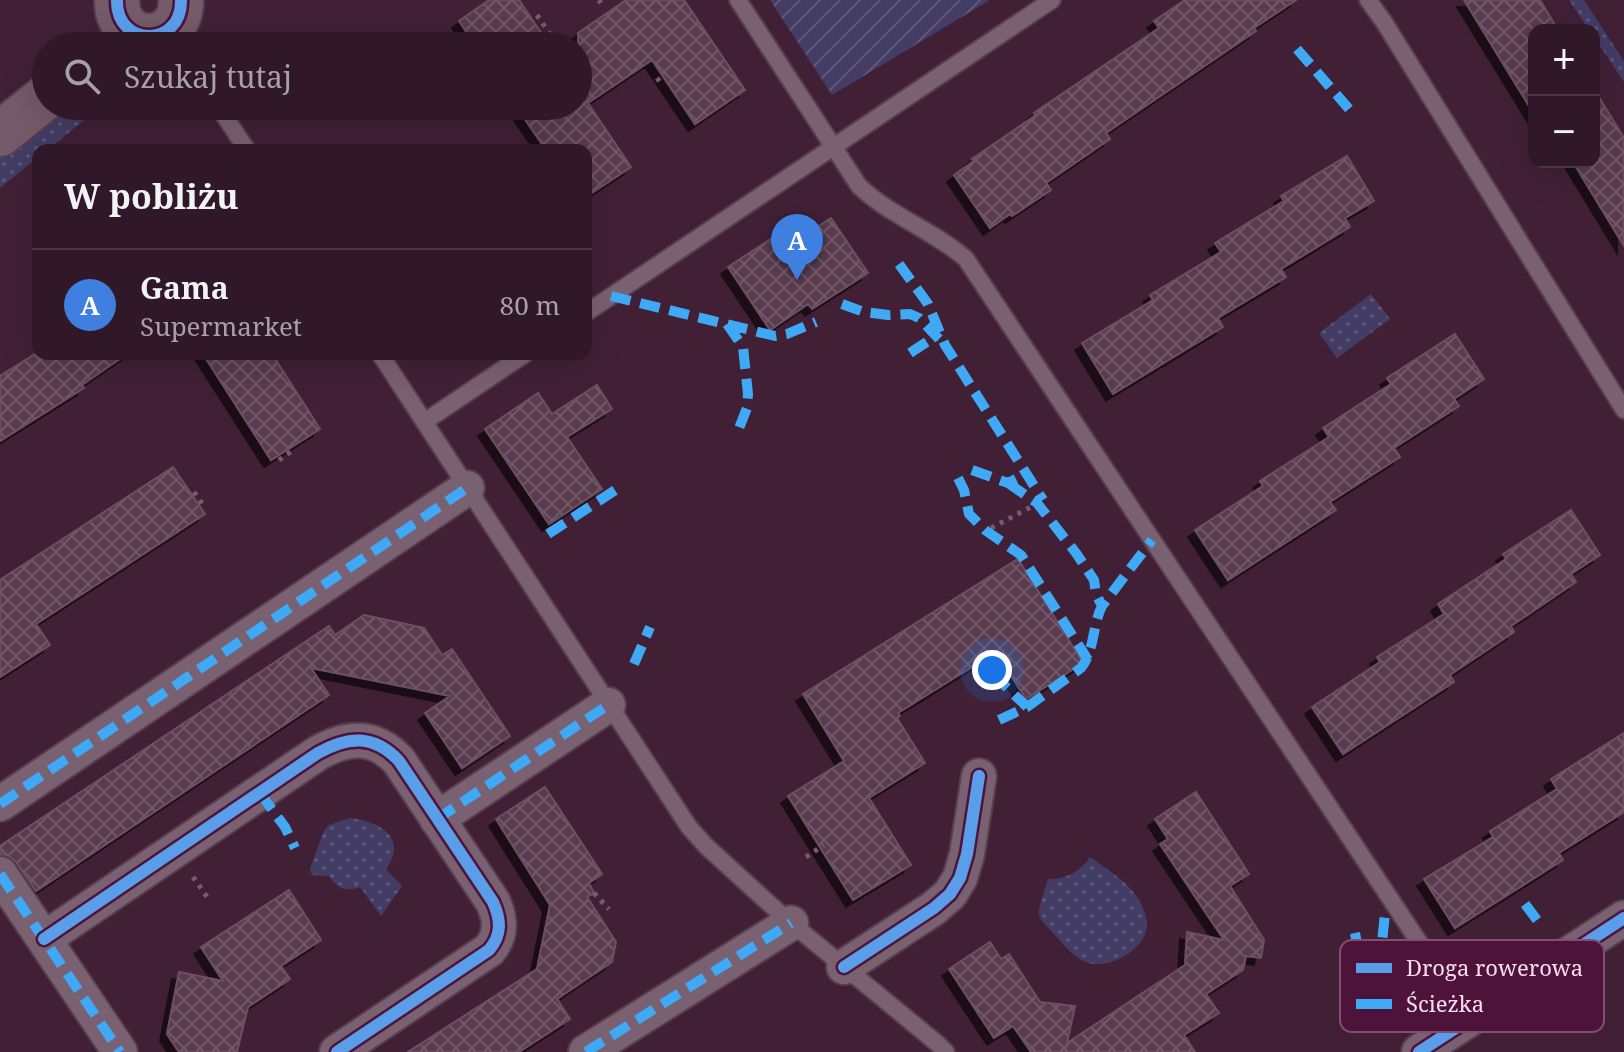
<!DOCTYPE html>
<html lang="pl">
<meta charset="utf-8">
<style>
body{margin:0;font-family:"Noto Serif",serif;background:#3d2534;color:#f1f3f6}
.controls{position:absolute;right:24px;top:24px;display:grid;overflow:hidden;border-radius:16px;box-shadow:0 8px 32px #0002}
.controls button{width:72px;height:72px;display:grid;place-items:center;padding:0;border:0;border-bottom:2px solid #4c3745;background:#311828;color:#f1f3f6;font:40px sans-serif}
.you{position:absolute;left:992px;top:670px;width:28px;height:28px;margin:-20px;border:6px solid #fff;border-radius:50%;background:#1a73e8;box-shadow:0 0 0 12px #1a73e833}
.badge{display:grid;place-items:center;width:52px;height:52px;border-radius:50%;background:#ba9aad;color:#fff;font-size:26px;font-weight:700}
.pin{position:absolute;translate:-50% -66px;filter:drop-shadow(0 2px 4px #0008)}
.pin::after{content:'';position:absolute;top:42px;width:28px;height:24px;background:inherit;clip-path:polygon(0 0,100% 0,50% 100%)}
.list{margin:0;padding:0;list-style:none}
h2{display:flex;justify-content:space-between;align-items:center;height:104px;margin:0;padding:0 32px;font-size:34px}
h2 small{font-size:26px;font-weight:400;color:#a8a0a8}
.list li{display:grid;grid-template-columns:52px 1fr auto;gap:24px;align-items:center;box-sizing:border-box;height:112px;padding:0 32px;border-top:2px solid #4c3745}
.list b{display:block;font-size:30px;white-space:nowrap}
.list p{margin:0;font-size:26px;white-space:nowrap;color:#a8a0a8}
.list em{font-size:26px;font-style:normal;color:#a8a0a8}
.icon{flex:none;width:44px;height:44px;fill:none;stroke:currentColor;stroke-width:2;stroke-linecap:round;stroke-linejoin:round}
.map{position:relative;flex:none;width:1624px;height:1052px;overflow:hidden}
.search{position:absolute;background:#311828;box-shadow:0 8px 32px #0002;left:32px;top:32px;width:560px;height:88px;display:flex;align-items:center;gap:20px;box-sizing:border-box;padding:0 28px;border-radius:44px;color:#a8a0a8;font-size:30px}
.panel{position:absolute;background:#311828;box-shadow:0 8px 32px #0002;left:32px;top:144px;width:560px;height:216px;border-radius:16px}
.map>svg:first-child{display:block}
.grass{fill:url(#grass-dots)}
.garden{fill:url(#garden-furrows)}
.building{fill:url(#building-cross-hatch);stroke:#6c5062;stroke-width:2;filter:url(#shadow)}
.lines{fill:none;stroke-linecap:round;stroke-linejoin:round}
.lane-casing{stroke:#573e4f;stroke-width:20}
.street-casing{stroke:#573e4f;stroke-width:38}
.secondary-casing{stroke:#573e4f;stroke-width:48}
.path{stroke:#765c6c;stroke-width:5;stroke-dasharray:4 6;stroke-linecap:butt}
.lane{stroke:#7a6171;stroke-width:16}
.street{stroke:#7a6171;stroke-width:34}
.secondary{stroke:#755a69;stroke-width:44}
.quiet{stroke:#3fa9f5;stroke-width:10;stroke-dasharray:20 10;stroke-linecap:butt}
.cycleway-casing{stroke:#4e133b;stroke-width:17}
.cycleway{stroke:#5a9eea;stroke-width:12}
.key{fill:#4e133b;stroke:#824f70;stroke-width:2}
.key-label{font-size:22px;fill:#fbdced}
</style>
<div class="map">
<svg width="1624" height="1052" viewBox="0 0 1624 1052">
<defs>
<pattern id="grass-dots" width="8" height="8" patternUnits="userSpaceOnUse" patternTransform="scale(2)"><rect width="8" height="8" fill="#433d66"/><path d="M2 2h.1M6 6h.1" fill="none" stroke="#5f587c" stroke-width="1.8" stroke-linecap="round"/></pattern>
<pattern id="garden-furrows" width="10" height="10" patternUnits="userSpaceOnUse" patternTransform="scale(2)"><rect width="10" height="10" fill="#433d66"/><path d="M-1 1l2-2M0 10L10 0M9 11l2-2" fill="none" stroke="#5f587c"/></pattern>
<pattern id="building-cross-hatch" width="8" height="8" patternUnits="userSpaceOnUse" patternTransform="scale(2)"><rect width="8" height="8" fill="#593b4e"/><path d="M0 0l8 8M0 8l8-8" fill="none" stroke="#725768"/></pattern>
<filter id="shadow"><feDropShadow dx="-7" dy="7" stdDeviation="0" flood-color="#0009"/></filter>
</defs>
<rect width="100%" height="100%" fill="#412036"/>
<path class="grass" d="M1569,0H1584L1624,61V82L1594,37V30H1589Z
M64,106H102L47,150H38V157L0,188V156Z
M1371,294L1390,319L1337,358L1319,333Z
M350,818C367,820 396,828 394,851C394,857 389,864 386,869L402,886L381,916L360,887C346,892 338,889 329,876L312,875L310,869L323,833L329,825Z
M1090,857C1107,869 1130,883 1140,902C1144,910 1149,922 1146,931C1140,953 1107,970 1086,962C1074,958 1062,943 1054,934C1050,929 1040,921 1039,914C1038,907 1046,887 1048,879C1067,879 1080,872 1090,857Z"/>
<path class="garden" d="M770,0H990L832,95Z"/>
<path class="building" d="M489,0H519L550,46H476L459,21Z
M626,0H684L745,90L695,124L652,60L588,103L631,167L586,197V150H546L516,106H578V33Z
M1185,0H1296L1254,28L1256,31L1106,133L1110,139L1046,183L1051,190L1012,216L1010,214L990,228L954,175L974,161L972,159L1036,115L1034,113L1159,28L1154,21Z
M1464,0H1540L1558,30H1534V114Z
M1594,89L1624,138V246L1573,162H1594Z
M1347,156L1374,201L1345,218L1350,227L1281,269L1286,277L1218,318L1223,327L1113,394L1082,343L1153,300L1150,295L1221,252L1215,243L1284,201L1281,196Z
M831,218L868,273L812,309L808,304L770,330L728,267L789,227L797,240Z
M1455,334L1484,379L1454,399L1459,406L1394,448L1400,457L1330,502L1336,510L1228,580L1195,530L1263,486L1260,481L1329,437L1323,428L1391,384L1387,378Z
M35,354H127L82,385L84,388L0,441V376Z
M203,354H272L320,429L271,460Z
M597,385L612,409L567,437L602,489L549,524L485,429L538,393L552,414Z
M173,467L205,514L36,624L50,645L0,677V580Z
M1571,510L1600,555L1571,574L1576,582L1511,626L1514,632L1450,675L1454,682L1343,754L1312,707L1380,662L1377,657L1444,614L1438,604L1506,559L1503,554Z
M1018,559L1083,663L1026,699L998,655L995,657L993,654L898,713L900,716L897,718L925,763L869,798L911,865L853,900L788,796L844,761L803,694Z
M364,615L424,628L442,655L452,649L510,736L462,768L425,713L450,696L311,668L329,695L36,891L16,862L9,856L0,854V846L329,626L335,635Z
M1624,733V812L1559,853L1563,860L1455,928L1424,879L1493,837L1490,831L1557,789L1551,779Z
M545,787L602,874L589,883L594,893L587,897L616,942L612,962L557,999L570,1019L519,1052H408L537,969L550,905L496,819Z
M1196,792L1249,874L1230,886L1264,940L1261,958L1246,956L1243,970L1206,994L1219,1013L1184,1035L1195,1052H1031L1013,1026L994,1038L949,969L990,942L1001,959L1009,954L1040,1002L1075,1006L1067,1043L1185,965L1187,932L1224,940L1160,844L1168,839L1155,819Z
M289,890L321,940L281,966L290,979L248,1007L237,1052H179L167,1034L179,972L223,981L201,947Z"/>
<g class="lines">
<g class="lane-casing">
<path id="lane" d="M738,0L859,186C890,216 933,230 966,259L1470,1019
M1368,0L1384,22L1624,410
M218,106L247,150
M586,313L1052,0
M380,354L689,827L706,846L785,918L938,1044L946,1052
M424,422L525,354"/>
</g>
<g class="street-casing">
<path id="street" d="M0,804L467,488
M437,819L608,705
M0,874L120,1052
M44,939L318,753C348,736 374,734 399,761L493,902C501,920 502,935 489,950L337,1052
M844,967L934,908L950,894L960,878L967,854L979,776
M586,1052L791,923
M1419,1052L1624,918"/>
</g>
<g class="secondary-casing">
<path id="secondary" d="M117,0C116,48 182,48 181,0
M0,134L46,97"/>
</g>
<path class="path" d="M599,0L601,3
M537,15L551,36
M657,78L663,86
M279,460L292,451
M194,492L205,508
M991,528L1031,507
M806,857L824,845
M193,877L210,901
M594,893L609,909"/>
<use href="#lane" class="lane"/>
<use href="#street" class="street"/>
<use href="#secondary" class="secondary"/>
<path class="quiet" d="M1297,49L1349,109
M899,264L928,304L945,345L1043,500
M611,296L775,336L787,334L816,322
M842,304L864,312L888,315L910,314L919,318L939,339
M727,324L743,347L748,394L747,408L736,436
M910,353L936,336
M972,470L1008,483L1016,479
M958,478L964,490L969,514L985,530L1021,555L1088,660
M1008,483L1037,503L1076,553L1094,580L1096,594L1102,606
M548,534L617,489
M634,664L650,627
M993,674L1027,707
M999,720L1027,707L1081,668C1095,650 1092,626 1102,606L1152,540
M260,793L285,827L295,848
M0,804L467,488
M437,819L608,705
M0,874L120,1052
M1525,904L1537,920
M1355,933L1370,1011
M1373,1027L1385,914
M586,1052L791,923"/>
<g class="cycleway-casing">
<path id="cycleway" d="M117,0C116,48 182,48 181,0
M44,939L318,753C348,736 374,734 399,761L493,902C501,920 502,935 489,950L337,1052
M844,967L934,908L950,894L960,878L967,854L979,776
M1419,1052L1624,918"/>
</g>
<use href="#cycleway" class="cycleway"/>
</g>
<rect x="1340" y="940" width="264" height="92" rx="12" class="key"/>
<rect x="1356" y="963" width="36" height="10" fill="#5a9eea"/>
<rect x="1356" y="999" width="36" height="10" fill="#3fa9f5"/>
<g class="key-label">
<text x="1406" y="976">Droga rowerowa</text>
<text x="1406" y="1012">Ścieżka</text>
</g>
</svg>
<div class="controls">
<button>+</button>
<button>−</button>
</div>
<div class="you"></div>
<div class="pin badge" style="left:797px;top:280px;background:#3f7fe0">A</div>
<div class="search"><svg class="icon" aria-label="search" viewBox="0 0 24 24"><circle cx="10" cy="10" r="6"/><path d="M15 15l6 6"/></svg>Szukaj tutaj</div>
<section class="panel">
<h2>W pobliżu<small></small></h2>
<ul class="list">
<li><span class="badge" style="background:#3f7fe0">A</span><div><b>Gama</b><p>Supermarket</p></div><em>80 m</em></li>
</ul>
</section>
</div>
